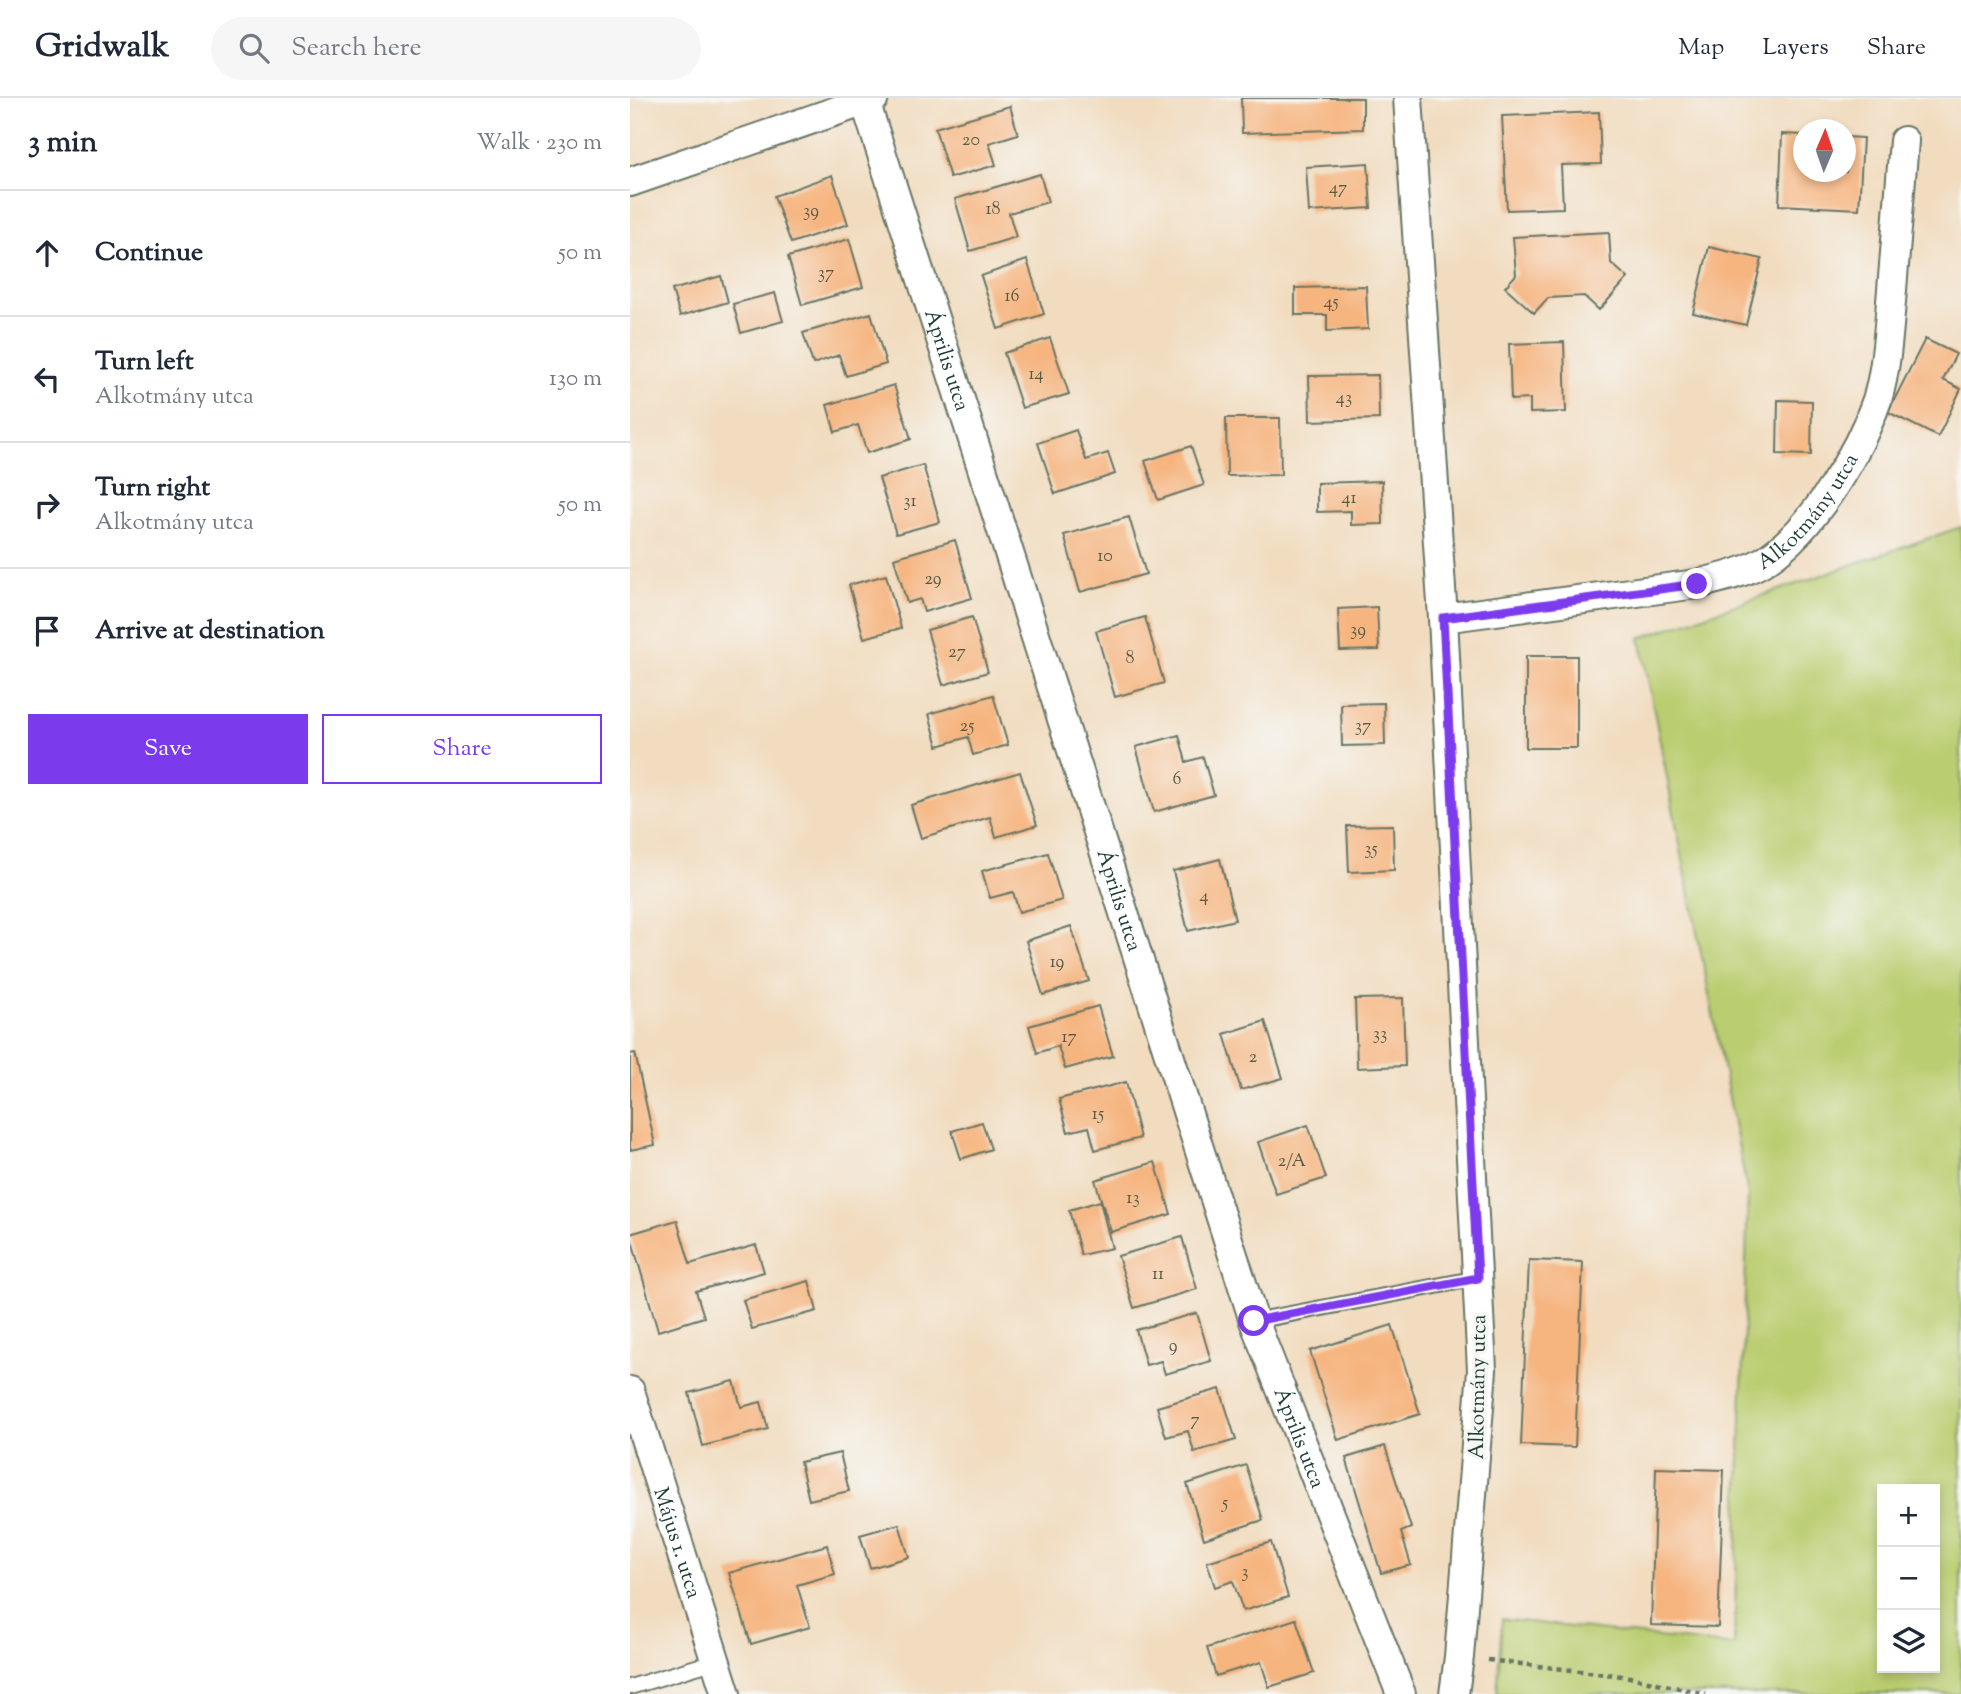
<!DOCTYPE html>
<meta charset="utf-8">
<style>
body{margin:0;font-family:"Sorts Mill Goudy",serif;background:#f6f6f7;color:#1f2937}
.controls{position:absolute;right:21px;bottom:21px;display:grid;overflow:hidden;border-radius:0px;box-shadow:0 4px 10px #0003}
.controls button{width:63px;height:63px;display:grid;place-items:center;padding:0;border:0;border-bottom:2px solid #e0e1e3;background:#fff;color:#1f2937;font:35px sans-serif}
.compass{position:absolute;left:1163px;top:21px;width:63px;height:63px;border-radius:50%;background:#fff;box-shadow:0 4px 10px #0003;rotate:2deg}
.stop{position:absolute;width:21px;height:21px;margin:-16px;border:5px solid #7c3aed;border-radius:50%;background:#fff}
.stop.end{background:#7c3aed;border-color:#fff;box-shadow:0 2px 7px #0008}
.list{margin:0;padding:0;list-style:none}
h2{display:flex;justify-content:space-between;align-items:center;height:91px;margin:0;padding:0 28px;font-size:30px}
h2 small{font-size:23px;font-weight:400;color:#747a83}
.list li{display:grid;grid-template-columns:46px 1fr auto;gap:21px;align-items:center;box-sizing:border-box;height:126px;padding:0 28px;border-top:2px solid #e0e1e3}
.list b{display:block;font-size:26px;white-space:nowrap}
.list p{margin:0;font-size:23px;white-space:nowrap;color:#747a83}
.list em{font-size:23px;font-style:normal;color:#747a83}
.actions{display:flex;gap:14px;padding:21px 28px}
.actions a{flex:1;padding:16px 0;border:2px solid #7c3aed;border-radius:0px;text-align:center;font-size:24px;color:#7c3aed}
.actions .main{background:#7c3aed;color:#fff}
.icon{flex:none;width:38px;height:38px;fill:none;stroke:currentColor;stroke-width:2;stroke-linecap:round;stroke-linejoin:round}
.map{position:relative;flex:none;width:1331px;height:1596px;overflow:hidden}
header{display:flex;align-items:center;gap:42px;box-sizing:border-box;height:98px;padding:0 35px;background:#fff;border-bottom:2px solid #e0e1e3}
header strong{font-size:33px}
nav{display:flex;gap:38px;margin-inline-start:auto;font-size:24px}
.search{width:490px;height:63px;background:#f6f6f7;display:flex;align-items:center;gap:18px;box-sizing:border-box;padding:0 24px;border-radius:38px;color:#747a83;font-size:26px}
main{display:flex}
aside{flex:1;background:#fff}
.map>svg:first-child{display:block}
.green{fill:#bacd70;stroke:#6c8552;stroke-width:2;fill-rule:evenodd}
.building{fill:#f6b47e}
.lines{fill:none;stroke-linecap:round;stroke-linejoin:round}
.service-casing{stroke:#687565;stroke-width:18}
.minor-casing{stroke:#687565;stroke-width:32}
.path{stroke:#687565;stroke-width:4.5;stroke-dasharray:5 5;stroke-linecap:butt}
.service{stroke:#fff;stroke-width:14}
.minor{stroke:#fff;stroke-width:28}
.route{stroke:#7c3aed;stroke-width:9}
.labels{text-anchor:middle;stroke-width:7;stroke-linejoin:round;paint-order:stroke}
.number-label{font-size:18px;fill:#555b46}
.street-label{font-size:21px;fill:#1f3d34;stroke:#f6f6f2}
</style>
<header>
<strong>Gridwalk</strong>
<div class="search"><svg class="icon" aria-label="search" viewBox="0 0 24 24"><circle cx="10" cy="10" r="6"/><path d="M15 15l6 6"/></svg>Search here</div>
<nav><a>Map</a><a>Layers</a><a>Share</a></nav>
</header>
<main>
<aside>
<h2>3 min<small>Walk · 230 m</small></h2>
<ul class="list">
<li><svg class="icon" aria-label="ahead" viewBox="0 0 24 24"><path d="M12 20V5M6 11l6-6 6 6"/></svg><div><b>Continue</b></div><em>50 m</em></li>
<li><svg class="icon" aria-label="left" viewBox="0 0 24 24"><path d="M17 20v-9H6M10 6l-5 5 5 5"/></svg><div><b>Turn left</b><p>Alkotmány utca</p></div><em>130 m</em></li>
<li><svg class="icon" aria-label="right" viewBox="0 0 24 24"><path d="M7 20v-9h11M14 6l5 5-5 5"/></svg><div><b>Turn right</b><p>Alkotmány utca</p></div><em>50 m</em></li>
<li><svg class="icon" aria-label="arrive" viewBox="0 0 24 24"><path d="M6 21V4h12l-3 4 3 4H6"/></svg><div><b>Arrive at destination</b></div></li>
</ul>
<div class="actions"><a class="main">Save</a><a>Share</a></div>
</aside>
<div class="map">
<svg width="1331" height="1596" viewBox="0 0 1331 1596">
<rect width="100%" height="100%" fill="#f6f6f2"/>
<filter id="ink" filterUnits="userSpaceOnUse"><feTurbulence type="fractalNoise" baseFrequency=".0143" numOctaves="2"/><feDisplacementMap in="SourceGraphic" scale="14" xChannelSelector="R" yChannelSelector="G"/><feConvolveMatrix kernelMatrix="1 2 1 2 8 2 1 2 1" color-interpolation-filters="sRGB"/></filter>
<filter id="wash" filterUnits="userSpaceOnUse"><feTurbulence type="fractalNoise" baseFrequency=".00686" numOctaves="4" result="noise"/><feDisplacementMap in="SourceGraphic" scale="28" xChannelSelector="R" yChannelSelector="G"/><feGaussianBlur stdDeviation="1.57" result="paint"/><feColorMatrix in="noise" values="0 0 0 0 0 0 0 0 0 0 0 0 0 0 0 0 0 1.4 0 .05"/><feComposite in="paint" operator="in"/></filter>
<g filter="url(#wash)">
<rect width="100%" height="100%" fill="#f1dcbf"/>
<path class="green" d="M1331,429V1596H867L872,1521L1104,1548L1118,1097L1010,540ZM1252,1391H1305V1570H1252Z"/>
<g id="blocks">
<path class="building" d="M611,0H733V31L612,35Z
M380,8L388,36L359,45L366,67L320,80L305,30Z
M969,14L971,66L931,67L933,110L877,112L872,18Z
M1152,36L1174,37V74H1216V39L1233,40L1229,111L1149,107Z
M738,65L741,110L679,114L676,69Z
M410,76L418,104L379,115L386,139L340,153L325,101Z
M202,77L218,126L161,145L144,98Z
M979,134L981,165L998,180L969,212L954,198L918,200L904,215L875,189L886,177L883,139Z
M219,141L233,189L172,207L158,159Z
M1079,149L1132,161L1116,227L1063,215Z
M397,162L414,216L368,231L351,178Z
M91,178L98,204L50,218L42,192Z
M736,188L738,231L697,233V217H665V190Z
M145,195L153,223L111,235L103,206Z
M241,215L256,266L216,278L209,257L183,266L173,235Z
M420,240L439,296L392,310L374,255Z
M1295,241L1326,256L1313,282L1331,291L1308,339L1258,314Z
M934,244L936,314L900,315V301L881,302L879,246Z
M748,277L749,321L680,323L679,278Z
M264,287L281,341L237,355L228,327L205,334L197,307Z
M1148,302L1182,303L1181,357L1147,356Z
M596,320H650L651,377L597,378Z
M446,332L456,362L478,355L485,376L425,396L408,345Z
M561,348L574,387L528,402L515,363Z
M293,367L310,424L266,436L249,380Z
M752,383L753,426L721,427V413L687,414V385Z
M499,419L516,476L450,494L434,437Z
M325,442L342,500L294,514L290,501L277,505L264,460Z
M256,477L271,530L234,540L219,487Z
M747,509L749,552L710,553L708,511Z
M342,519L358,574L313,587L297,532Z
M515,519L534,585L485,599L466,533Z
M896,558H947V650H896Z
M363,597L378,647L343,657L338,639L308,648L299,616Z
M754,605L755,647L712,648L711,606Z
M549,637L556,664L573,659L584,697L524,714L506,649Z
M390,674L407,727L366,739L360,719L291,740L281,707Z
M763,727L764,772L719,774L717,728Z
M418,755L432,802L389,814L383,794L360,800L352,773Z
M590,761L605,822L558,833L543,773Z
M441,828L459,883L413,897L396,843Z
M773,900L775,968L727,970L725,901Z
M468,908L483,958L435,971L428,948L407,955L399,928Z
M635,923L653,980L611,992L594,936Z
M5,955L25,1047L0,1052V956Z
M496,984L510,1040L465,1052L459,1029L438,1034L429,1001Z
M352,1024L361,1051L331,1061L322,1033Z
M678,1027L696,1080L646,1096L628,1044Z
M525,1064L541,1116L481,1134L465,1082Z
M470,1103L482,1150L451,1157L439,1112Z
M47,1122L60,1166L126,1147L134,1174L66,1193L74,1219L28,1233L0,1136Z
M552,1139L567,1191L504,1210L488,1158Z
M899,1162L953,1164L945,1349L891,1347Z
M179,1183L187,1213L122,1231L113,1202Z
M567,1215L581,1263L535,1276L531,1263L516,1267L506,1232Z
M762,1227L790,1316L708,1342L680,1253Z
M104,1283L111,1309L131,1304L138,1331L73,1348L59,1295Z
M590,1291L606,1342L564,1354L558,1333L536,1339L527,1309Z
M755,1348L781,1430L771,1434L781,1467L751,1475L716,1360Z
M210,1355L219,1393L179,1402L170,1364Z
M616,1367L633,1422L574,1441L557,1386Z
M1026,1370L1094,1372L1088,1529L1021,1527Z
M269,1426L279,1459L240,1470L230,1437Z
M641,1444L658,1499L613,1513L603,1483L585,1489L577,1464Z
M197,1447L205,1476L167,1487L180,1529L121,1546L99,1475Z
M666,1521L684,1575L639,1589L631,1564L586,1578L577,1550Z"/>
</g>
</g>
<g filter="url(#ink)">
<use href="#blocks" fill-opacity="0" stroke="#687565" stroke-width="2"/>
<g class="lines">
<g class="service-casing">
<path id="service" d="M624,1223L848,1180
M0,1589L86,1563"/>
</g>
<g class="minor-casing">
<g id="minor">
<path id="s1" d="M234,0L624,1223L771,1596"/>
<path d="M778,0L813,520L852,1272L829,1559L824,1596"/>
<path d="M0,84L244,0"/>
<path id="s2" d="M813,520L1067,486C1090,480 1116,475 1137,461C1183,431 1229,354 1247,302C1257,270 1259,225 1262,192C1266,142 1270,93 1274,43"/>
<path id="s3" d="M0,1293L96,1596"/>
</g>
</g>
<path class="path" d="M858,1562L1000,1579L1076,1596"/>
<use href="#service" class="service"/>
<use href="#minor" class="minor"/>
</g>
</g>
<g class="lines" filter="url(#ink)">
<path class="route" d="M624,1223L848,1180L813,520L1067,486"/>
</g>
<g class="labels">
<g class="number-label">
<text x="341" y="47">20</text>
<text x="708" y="95">47</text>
<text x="363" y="116">18</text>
<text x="181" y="118">39</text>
<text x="196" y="180">37</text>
<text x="382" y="203">16</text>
<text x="701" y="209">45</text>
<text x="406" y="281">14</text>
<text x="714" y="305">43</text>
<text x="719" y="405">41</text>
<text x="280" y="408">31</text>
<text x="475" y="463">10</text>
<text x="303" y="486">29</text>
<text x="728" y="537">39</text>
<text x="327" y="559">27</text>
<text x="500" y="565">8</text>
<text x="337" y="633">25</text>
<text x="733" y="633">37</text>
<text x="547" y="686">6</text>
<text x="741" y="756">35</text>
<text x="574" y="803">4</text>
<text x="427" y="869">19</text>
<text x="750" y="941">33</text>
<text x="439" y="944">17</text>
<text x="623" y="964">2</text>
<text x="468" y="1021">15</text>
<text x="662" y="1068">2/A</text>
<text x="503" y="1105">13</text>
<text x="528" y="1181">11</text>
<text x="543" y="1253">9</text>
<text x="565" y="1327">7</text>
<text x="595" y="1410">5</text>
<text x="615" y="1479">3</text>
</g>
<g class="street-label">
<text dy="7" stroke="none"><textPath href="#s1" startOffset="275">Április utca</textPath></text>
<text dy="7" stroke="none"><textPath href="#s2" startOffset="394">Alkotmány utca</textPath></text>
<text dy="7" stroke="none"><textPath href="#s1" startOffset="842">Április utca</textPath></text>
<text transform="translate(847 1289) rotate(-89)" y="7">Alkotmány utca</text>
<text dy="7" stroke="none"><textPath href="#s1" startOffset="1409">Április utca</textPath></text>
<text dy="7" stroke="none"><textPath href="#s3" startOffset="159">Május 1. utca</textPath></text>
</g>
</g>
</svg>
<div class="controls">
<button>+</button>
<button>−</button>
<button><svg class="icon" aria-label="layers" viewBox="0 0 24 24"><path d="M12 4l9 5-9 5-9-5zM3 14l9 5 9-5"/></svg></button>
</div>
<svg class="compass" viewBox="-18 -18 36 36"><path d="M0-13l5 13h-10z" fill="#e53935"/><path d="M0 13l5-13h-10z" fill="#747a83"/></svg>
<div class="stop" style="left:624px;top:1223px"></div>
<div class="stop end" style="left:1067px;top:486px"></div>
</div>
</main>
